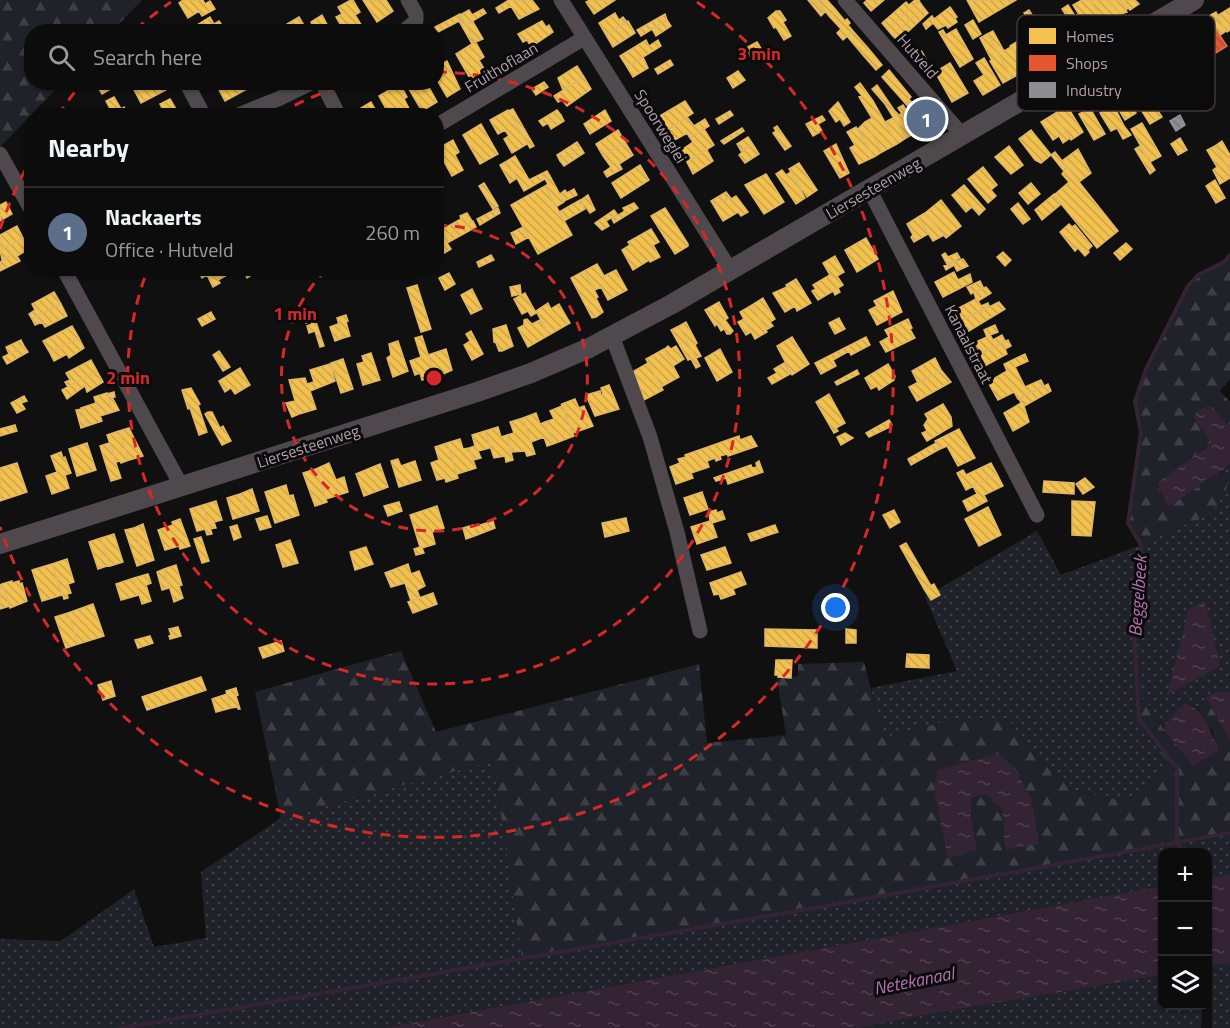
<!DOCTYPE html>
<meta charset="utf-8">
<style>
body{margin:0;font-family:"Titillium Web",sans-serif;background:#161515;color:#f1f3f6}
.controls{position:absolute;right:18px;bottom:18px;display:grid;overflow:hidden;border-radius:12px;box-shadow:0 2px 4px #0004}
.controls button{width:54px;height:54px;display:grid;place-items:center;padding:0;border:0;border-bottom:2px solid #2d2c2d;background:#0d0c0c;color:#f1f3f6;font:30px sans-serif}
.you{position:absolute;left:836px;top:608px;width:21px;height:21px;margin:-15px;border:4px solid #fff;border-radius:50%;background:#1a73e8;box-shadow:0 0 0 9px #1a73e833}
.badge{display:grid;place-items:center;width:39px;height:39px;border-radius:50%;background:#7b6d77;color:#fff;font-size:20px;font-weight:700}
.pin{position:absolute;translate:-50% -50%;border:3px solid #fff;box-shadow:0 2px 6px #0006}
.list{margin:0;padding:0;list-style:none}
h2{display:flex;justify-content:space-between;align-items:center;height:78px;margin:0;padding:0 24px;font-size:26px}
h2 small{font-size:20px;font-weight:400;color:#9a9b9d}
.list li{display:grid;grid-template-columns:39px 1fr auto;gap:18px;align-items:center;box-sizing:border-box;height:90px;padding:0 24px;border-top:2px solid #2d2c2d}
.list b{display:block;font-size:22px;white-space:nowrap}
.list p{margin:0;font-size:20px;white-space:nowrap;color:#9a9b9d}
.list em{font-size:20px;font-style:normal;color:#9a9b9d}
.icon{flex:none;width:33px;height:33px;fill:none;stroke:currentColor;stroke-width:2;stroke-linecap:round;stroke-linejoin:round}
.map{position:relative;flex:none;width:1230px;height:1028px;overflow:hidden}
.search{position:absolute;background:#0d0c0c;box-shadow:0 2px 4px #0004;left:24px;top:24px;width:420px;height:66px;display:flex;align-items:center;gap:15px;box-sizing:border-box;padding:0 21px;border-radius:24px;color:#9a9b9d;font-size:22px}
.panel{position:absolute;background:#0d0c0c;box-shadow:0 2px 4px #0004;left:24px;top:108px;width:420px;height:168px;border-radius:24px}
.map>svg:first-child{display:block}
.grass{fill:url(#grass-dots)}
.forest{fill:url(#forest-firs);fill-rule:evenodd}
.water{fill:url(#water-ripples)}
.homes{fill:url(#homes-back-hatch);stroke:#dfb76b;stroke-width:1.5}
.shops{fill:url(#shops-back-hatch);stroke:#d66d55;stroke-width:1.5}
.industry{fill:url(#industry-back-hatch);stroke:#99929b;stroke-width:1.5}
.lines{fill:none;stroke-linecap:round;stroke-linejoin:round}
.stream{stroke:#332333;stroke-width:4}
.minor{stroke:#4f494d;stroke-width:15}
.major{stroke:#4f494d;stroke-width:20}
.ring{fill:none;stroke:#d62828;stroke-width:3;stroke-dasharray:10 8}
.labels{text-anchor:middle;stroke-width:6;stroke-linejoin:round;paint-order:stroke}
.street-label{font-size:16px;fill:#b49faf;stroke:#0c0b0b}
.water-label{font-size:18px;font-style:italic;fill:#b471b3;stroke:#0c0b0b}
.key{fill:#0c0b0b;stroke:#3e373c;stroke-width:1.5}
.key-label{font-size:16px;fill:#b49faf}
.centre{fill:#d62828;stroke:#0c0b0b;stroke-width:3}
.ring-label{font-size:18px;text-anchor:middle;font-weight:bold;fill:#d62828;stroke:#0c0b0b;stroke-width:6;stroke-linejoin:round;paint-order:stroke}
</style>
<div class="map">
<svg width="1230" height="1028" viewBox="0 0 1230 1028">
<defs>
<pattern id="grass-dots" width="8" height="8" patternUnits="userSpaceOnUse" patternTransform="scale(1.5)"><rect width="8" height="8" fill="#1f2228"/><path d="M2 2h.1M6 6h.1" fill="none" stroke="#3d3f45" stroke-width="1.8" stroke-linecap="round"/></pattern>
<pattern id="forest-firs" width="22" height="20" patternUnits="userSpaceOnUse" patternTransform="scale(1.5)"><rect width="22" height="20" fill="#1f2228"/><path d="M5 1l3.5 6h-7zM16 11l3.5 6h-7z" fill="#3d3f45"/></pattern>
<pattern id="water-ripples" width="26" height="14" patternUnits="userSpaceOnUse" patternTransform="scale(1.5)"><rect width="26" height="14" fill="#332333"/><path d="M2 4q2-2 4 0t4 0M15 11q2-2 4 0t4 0" fill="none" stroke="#4e404e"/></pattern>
<pattern id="homes-back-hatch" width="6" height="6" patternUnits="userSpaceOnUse" patternTransform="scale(1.5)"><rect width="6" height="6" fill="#f2c14e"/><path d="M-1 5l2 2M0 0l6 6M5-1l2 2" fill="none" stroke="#cca449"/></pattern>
<pattern id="shops-back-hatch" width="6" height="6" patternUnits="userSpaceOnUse" patternTransform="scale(1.5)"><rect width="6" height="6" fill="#e4572e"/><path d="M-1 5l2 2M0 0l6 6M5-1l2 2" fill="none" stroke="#b84d30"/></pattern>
<pattern id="industry-back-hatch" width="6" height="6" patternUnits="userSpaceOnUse" patternTransform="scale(1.5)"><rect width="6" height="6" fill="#8d8d92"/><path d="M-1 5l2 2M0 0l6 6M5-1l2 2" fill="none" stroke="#77767a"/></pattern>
</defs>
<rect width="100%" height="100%" fill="#111010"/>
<path class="grass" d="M1230,465V692C1215,692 1208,696 1197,707L1186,703L1174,714L1163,729L1149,705L1134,719L1167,760L1151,782L1124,801L1072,790L1034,754L1007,718H959L883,738L871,688L957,671L925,597L1037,531L1061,575L1141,545L1192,521L1197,520L1228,482L1220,472Z
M493,761L523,958L837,904L1230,833V874L1208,878V852H1162V886L383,1028H0V939L61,941L134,889L154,947L206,938L201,872L281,818Z
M1230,963V1028H1212V1002H1208V967Z
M1162,975V1006H1202L1201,1028H859L931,1014Z"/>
<path class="forest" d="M0,0H142L112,31L32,32V82L62,83L0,147Z
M1230,255V379L1220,391L1230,402V426L1227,422L1194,418L1212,442L1157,484L1168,507L1220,472L1228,482C1225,498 1210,520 1192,521L1141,545L1128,523L1141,432L1135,402L1146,369L1188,286L1198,275L1224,262Z
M401,651L436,732L699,664L707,743L786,735L777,679L798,676V664L864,662L883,738L959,718H1007L1034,754L1072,790L1124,801L1151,782L1167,760L1133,719L1137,706L1143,698L1149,705L1163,729L1214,741L1213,732L1197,707L1206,698L1230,741V833L522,958L493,761L281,818L255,692ZM1014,766L1005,850L1002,809L985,793L971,798V815L977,850L948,859L934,792Z"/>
<path class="water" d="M1209,406L1230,426V465L1168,507L1157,483L1212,443L1194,418L1197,411Z
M1205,602L1220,666L1167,695L1189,609Z
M1217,692H1230V741L1206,698Z
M1186,703C1208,711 1209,732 1219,750L1194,766L1163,729L1174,714Z
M998,754L1013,766L1031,798L1039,844L1005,850L1002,809L985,794L971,798V815L977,850L948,859L934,792L937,770Z
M1230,874V963L1208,967V878Z
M1162,886V975L931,1014L859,1028H383Z"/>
<path class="homes" d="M183,0H203L205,4L210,1L215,9L202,16L199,11L188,18L179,3Z
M351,0H353L360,12L355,15L362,26L357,29L358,32H345L336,17L342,14L338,7Z
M363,0H386L393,11L377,22Z
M509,0H532L539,9L519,19L511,6L499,13L496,8Z
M590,0H615L594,14L586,2Z
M808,0H814L825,12L821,16Z
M816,0H827L836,10L829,16Z
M867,0H884L871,11L864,3Z
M915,0L919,1L887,29L882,23L906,2L909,5Z
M967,0H1016L979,22Z
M1082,0H1090L1104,24L1090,32L1073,5Z
M1090,0H1107L1121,14L1104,24Z
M1107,0H1120L1128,8L1126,10L1127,12L1121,14Z
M1120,0H1135L1139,4L1130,10Z
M919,1L924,8L892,35L887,29Z
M1068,5L1075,16L1078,14L1087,34L1079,39L1078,36L1073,39L1063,23L1069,20L1062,9Z
M950,7L957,17L955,18L957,22L948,28L946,25L938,29L933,23L926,29L923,24L932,16L934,19Z
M924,8L928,13L898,41L892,35Z
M1230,8V30L1227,32L1217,16Z
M483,9L486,13L466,25L460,15L469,10L472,15Z
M836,10L845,21L847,19L850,23L848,25L853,31L843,40L837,33L841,29L829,16Z
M1029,10L1035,20L1038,19L1045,30L1037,35L1024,13Z
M776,11H780L786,20L783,22L791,36L784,40L776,27L774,28L768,18Z
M1216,12L1226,31L1219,36L1207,17Z
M615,13L619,20L623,17L627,22L606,35L599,23Z
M460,14L484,57L479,60L487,74L472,82L456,54L472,44L459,21L438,32L435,27Z
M665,14L667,20L641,36L637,30Z
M322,15L331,32H316L311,22Z
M210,17L214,24L219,21L224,28L220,32H194L192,28Z
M299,17L308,32H292L287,24Z
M667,20L671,26L656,36L652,29Z
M973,20L981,34L973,39L965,25Z
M542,21L546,27L549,25L553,32L531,47L527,40L523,42L518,34Z
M628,21L635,33L613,47L606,35Z
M473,22L483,39L476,42L466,25Z
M956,29L973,59L960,67L939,32L943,30L946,35Z
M853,31L868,48L862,54L847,36Z
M993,31L1004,51L1011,47L1026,70L1012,78L987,34Z
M987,34L1012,78L1003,83L990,61L994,59H991L980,38Z
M1030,34L1044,59L1026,70L1010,46Z
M646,40L649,46L658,40L661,46L627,67L620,56Z
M757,42L762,50L746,58L742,50Z
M868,48L882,65L876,70L862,54Z
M921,50L929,64L921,68L913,55Z
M643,57L648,68L633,77L627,67Z
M984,58L1000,85L983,95L974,81L984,75L976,63Z
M670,60L673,65L658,74L655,69Z
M447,61L460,89L447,97L436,78V67Z
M950,63L968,93L952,102L935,72Z
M577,66L584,77L563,90L558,78Z
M889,70L911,97L905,103L882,77Z
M738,71L745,80L733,88L727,78Z
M584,77L591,89L567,106L562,100L558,102L554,96Z
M95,82H112L114,87L102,94Z
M130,82H163L166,90L141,103Z
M223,82H246L249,88L225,101L217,86Z
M387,82H399L407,97L404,99L413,116H390L379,96L391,89Z
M408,82H426L437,102L422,111L406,84Z
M544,82L548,87L536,95L532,89Z
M860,83L873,101L897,144L882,152L865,122L872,118L859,97L862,96L855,87Z
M877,85L894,110L899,115L902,113L915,133L906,138L885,104L872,89Z
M1120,85L1136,113L1125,120L1108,92Z
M1142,91L1150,105L1153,103L1162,117L1150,124L1133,97Z
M114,97L121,109L124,107L128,115L114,116L106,101Z
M170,99L180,116H151L157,112L158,115L164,112L160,104Z
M909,99L913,104L917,101L933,120L925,127L905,103Z
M685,101L693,113L667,130L658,117Z
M371,102L379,116H359L356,111Z
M838,102L850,122L844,126L840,119L836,122L829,111Z
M903,105L907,111L910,109L925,127L915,133L898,108Z
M1067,106L1083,132L1071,140L1054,114Z
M1114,106L1124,126L1131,135L1123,139L1117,128L1111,131L1100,113Z
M1090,108L1105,134L1094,140L1079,114Z
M513,109L534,146L530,148L508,111Z
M508,110L527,144L512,153L504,139L509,136L505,130L498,134L490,120Z
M557,110L561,115L543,126L539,121Z
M605,110L611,121L590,134L584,124Z
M730,111L733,115L719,124L716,119Z
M1054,114L1070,138L1063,143L1059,136L1053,140L1041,122Z
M561,115L564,121L551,129L548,123Z
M822,116L825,120L818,124L822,131L813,136L806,124Z
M687,117L694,126L705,119L709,126L690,138L687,133L673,141L667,130Z
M893,118L906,138L897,144L885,122Z
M865,122L882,152L874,157L858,129Z
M1142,123L1161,156L1150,162L1131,129Z
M481,124L498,154L480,164L463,135Z
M777,126L791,146L785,150L773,133L776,131L774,128Z
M856,127L874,157L859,164L850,148L855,145L847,132Z
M742,128L744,131L724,144L721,141Z
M704,129L714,145L687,162L680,151L693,142L690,138Z
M618,130L625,142L603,156L596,144Z
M1031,130L1051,155L1041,163L1035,160L1019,139Z
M748,137L752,143L741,151L737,144Z
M1180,138L1187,150L1178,155L1171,144Z
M453,140L459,152L455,155L463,170L452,176L437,149Z
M1222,141L1230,155V171L1215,146Z
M577,142L581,148L560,161L557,155Z
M625,142L633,155L619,164L622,169L607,177L604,172L611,167L603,156Z
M752,143L759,154L745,163L739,155Z
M836,144L849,173L840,178L824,151Z
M1009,146L1023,165L1011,174L995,157Z
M1140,146L1155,170L1150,174L1135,149Z
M1215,146L1230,171V178L1220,184L1213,170L1217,167L1207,150Z
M581,148L584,153L564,166L560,161Z
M1078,149L1091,173L1079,182L1062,161Z
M707,150L713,161L693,174L687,162Z
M1055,152L1067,167L1063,170L1051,155Z
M515,156L529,180L547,171L550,176L524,191L507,161Z
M507,161L517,178L510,183L500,165Z
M799,163L817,190L807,197L789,169Z
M640,165L649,180L621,198L612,183Z
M983,167L997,185L991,190L996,196L988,203L968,179Z
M1067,167L1118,231L1097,248L1054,195L1069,182L1062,174Z
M782,170L786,175L791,172L805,198L796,204L776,174Z
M766,174L784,202L764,214L745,185Z
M550,176L564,202L556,207L545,186L548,184L545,179Z
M1215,180L1225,198L1216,203L1206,186Z
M484,183L498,206L493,209L479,186Z
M1031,183L1040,194L1028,204L1019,193Z
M964,185L985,209L979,215L972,207L966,212L952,195Z
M545,186L572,235L538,254L511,205Z
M574,189L577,195L564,201L560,194L565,190L567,193Z
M726,192L730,197L714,206L711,201Z
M1054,194L1061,204L1042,220L1035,210Z
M588,195L595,210L590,213L581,200Z
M736,196L748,212L741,216L738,212L723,221L714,206L730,197L731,199Z
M580,200L585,209L564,221L559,212Z
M941,200L961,226L946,238L925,213Z
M6,202L12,214L0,221V205Z
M634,203L638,208L614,223L612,219L625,211L623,208Z
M1018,203L1030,219L1023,224L1011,209Z
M498,208L500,213L480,225L477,219Z
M665,208L688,244V246L675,254L651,216Z
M614,210L617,214L606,221L609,226L602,230L595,223Z
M467,213L472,221L445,237L441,230L461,219L460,216Z
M925,213L944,235L933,241L918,217Z
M918,217L928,234L914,242L911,237L913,235L907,224Z
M473,221L476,227L447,243L451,249L436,258V241Z
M1069,224L1072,227L1075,225L1092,246L1088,250L1089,252L1085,256L1078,248L1075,251L1060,232Z
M17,226L23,238L0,250V235Z
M523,227L529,237L516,244L511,233Z
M651,229L659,242L653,245L660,257L650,262L649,260L633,270L622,250L630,245L628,242Z
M23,238L29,249L17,256L20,261L0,271V262L12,255L7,246Z
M866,238L878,259L857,272L845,250Z
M1126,243L1132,249L1120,260L1114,253Z
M7,246L12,255L2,260L0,250Z
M1003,252L1011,260L1005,266L997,257Z
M945,253L948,257L957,253L960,258L947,264L942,255Z
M491,255L494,260L479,267L477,262Z
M835,256L844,272L837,276L843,285L838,288L840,292L835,295L833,291L818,300L812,291L816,289L813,285L830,275L823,263Z
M963,259L968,266L957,271L954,265L946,270L944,266Z
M597,264L604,276L616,270L627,290L608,300L601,287L595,290L584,271Z
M197,268H226L229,274L218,280L220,283L213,287L207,275L202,278Z
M242,268H263L247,278Z
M584,271L598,297L596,298L603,312L596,317L592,318L571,278Z
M954,272L958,280L970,274L972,282L943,297L935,282Z
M449,273L455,284L445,290L439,278Z
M796,279L811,303L797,311L795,306L785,312L773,293L787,287L786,285Z
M980,281L983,287L971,294L967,287Z
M417,285L431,329L421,332L407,288Z
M520,285L521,294L512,296L510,287Z
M986,287L991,293L978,301L981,306L988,303L989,306L957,323L951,312L976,299L974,293Z
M472,289L482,309L471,314L461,295Z
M893,291L902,312L877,325L869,310L877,306L874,301Z
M54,292L61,304L32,319L29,314L35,310L32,304Z
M525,293L536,313L531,316L528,311L522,314L514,299Z
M763,298L775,319L770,322L773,326L766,330L752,305Z
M719,302L728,318L725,320L733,331L730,334H727L712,306Z
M999,302L1005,309L964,334L957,323Z
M548,303L551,309L559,304L570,323L549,335L536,311Z
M61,304L67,316L45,327L42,322L35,325L32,319Z
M752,305L767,332L755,339L740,312Z
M712,306L724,329L721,331L717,324L715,326L705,310Z
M211,312L215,319L202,326L198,319Z
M309,315L310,317L314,316L324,346L320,347L315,331L309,333L307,326L312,324L311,321L306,323L304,316Z
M346,315L348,321L346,322L350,336L343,338L337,318Z
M839,318L845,329L835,334L829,323Z
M527,319L532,324L540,320L549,335L528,347L518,328L524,325V320Z
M744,319L751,332L746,335L738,322Z
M908,319L912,328L910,329L915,338L886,352L880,342L889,337L885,330Z
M686,322L697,343L695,345L701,356L696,358L679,326Z
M338,324L343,338L335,341L330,327Z
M506,325L513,346L502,351H499L496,343L494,342L493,329Z
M995,325L998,332L990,335L993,340L1002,335L1005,341L975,356L969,345L987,337L984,330Z
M72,326L79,338L50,353L43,341Z
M679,326L700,366L696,368L691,359L688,360L671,330Z
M471,331L483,354L472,360L464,345L470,341L466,334Z
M422,336L435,376L422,380L420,373L415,375L410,361L421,357L415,338Z
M792,337L809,364L792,375L777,346Z
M866,337L870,345L851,355L849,351L833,360L836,366L821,374L815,363Z
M79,338L84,348L69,358L67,354L54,361L50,353Z
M21,340L24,346L9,354L6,347Z
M1008,340L1011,346L1005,349L1007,354L981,368L975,356Z
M398,341L408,371L393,377L387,358L391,355L389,344Z
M24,346L28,352L7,364L3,357Z
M668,346L671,349L676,346L684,359L673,366L664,350Z
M446,349L452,370L437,377L435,376L428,355Z
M664,349L679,377L661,387L646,359Z
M720,349L732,372L717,381L705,358Z
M219,351L230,367L223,371L213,355Z
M371,353L380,380L363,385L357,364L364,362L362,356Z
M1025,354L1028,361L1015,367L1025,387L1041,380L1044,386L1018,399L1014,392L998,400L988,382L1007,371L1004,364Z
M935,358L941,370L918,383L912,371Z
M343,359L353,389L341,393L331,363Z
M91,360L97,371L68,387L65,382L70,380L66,373Z
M648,363L663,390L644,400L634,371Z
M784,363L790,374L772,384L768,378L777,373L774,369Z
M330,364L335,381L310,391L316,409L299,414L289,380L305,378L307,384L314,382L310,370Z
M888,364L895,376L894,380L879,390L877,386L871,389L865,378Z
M240,368L250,385L235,394L231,388L225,392L219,381Z
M857,370L859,374L837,385L835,382Z
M941,370L951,382L917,401L909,387Z
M97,371L103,382L87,392L85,386L67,399L62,390Z
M1048,384L1051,391L1024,406L1029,422L1013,431L1004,413L1021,403L1019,399Z
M609,385L619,409L595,416L586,395L600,391L601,395L603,394L601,388Z
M191,388L200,404L198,405L207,432L199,435L190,408L188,409L182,390Z
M114,392L115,397H112L119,410L113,412L107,394Z
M107,393L113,412L100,416L94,397Z
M829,394L845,423L836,428L838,431L834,433L816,402Z
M24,396L27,401L21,403L25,409L17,413L11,403Z
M575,399L579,408L584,406L593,426L573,433L562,404Z
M295,401L299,414L292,417L286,403Z
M96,403L102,421L87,426L81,408Z
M561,404L574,436L553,444L545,422L554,419L550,411L562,406Z
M943,404L951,417L952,426L927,441L922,433L927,431L924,425L928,419L925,414Z
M81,409L87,426L81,428L76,410Z
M208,412H212L220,428L223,426L231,441L222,445L205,414Z
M536,413L540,424L545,422L553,444L547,446L544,437L531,442L523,418Z
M523,418L535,454L527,456L525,451L512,452L507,435L514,433L510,422Z
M889,420L892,425L890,427L869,437L866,433Z
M15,425L17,431L0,436V429Z
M498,427L501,437L507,435L513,460L506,462L505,456L494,458L485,431Z
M129,428L143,456L129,460L119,431Z
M959,429L975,458L958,466L947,446L940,449L935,441Z
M119,431L129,460L121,463L120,461L116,462L107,435Z
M485,431L490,448L478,451L481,458L473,460L469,448L475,446L472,435Z
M845,433L853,438L841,445L837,437Z
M739,436L740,440L751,436L757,446L728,456L727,454L720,456L721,459L716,461L715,458L707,461L709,467L691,473L693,478L676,484L670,467L680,463L678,459L686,457L685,455Z
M460,439L463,449L469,448L476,468L457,474L447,443Z
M87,443L96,470L77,476L69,449Z
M109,443L121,478L111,481L100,446Z
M447,443L458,478L446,482L445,478L437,480L431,463L439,460L435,447Z
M936,443L940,449L911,465L908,459Z
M61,452L63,458L65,457L71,473L65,475L69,488L52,494L46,476L57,472L51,456Z
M398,459L401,466L415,461L421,480L399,487L391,461Z
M759,461L763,472L728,484L726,478L716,481L714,478L751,465L752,468L757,467L756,463Z
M17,463L27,492L0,501V468Z
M329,463L336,480L344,477L348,492L326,499L316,469Z
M991,463L997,474L966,490L957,473L963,470L966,475Z
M380,464L388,487L364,496L356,474Z
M316,469L327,502L315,506L303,473Z
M997,474L1003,486L984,495L987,501L968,511L963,501L977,494L973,486Z
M1085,478L1094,487L1083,494L1076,484Z
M1044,481L1074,483V494L1043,492Z
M286,485L289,496L293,495L299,515L275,523L265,492Z
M252,489L259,511L246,515L240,494Z
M702,492L708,509L690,515L684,498Z
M240,494L246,515L233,519L227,498Z
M216,501L222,520L214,522L216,528L210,529L203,505Z
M1072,501L1095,502L1091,536L1072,535Z
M399,502L402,511L388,516L384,506Z
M203,505L212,534L207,535L205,529L197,531L190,509Z
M437,506L444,528L432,532L435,544L422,548L424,553L416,555L414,549L420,547L410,515Z
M988,507L1001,535L979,546L965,519Z
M716,510L717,513L722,511L725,519L712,523L717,537L697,544L691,527L710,521L709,512Z
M894,510L900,522L890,528L883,515Z
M267,516L271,527L260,530L256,519Z
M626,518L629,531L605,537L602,523Z
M180,519L190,546L180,549L179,546L165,550L158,530L173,525L172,522Z
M493,521L495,528L477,535L474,527Z
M143,524L154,560L145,563L134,528Z
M237,525L241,537L234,540L230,527Z
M473,525L477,535L466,539L463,528Z
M775,525L778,532L751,541L748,534Z
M134,528L145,563L137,566L125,530Z
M114,534L123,562L110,566L101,538Z
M201,537L209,561L202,563L194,539Z
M101,538L110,565L98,569L89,542Z
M290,540L298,563L283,567L276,545Z
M906,543L931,586L924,589L900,546Z
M366,547L373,564L355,570L350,552Z
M725,547L731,563L707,570L701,555Z
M67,559L74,582L68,584L71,593L67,594L68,598L64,599L52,564Z
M52,564L62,595L42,601L32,570Z
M408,564L411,574L419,571L425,586L417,590L420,598L411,601L405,583L391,587L385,573Z
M176,565L182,585L179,586L183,598L174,602L164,569Z
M164,569L169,588L162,590L157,572Z
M741,572L746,584L733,589L735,594L721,599L719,594L714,595L710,583Z
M148,574L151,583L146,585L151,601L142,604L134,578Z
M134,578L139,595L121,600L116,584Z
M12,581V583L19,581L20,584L22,583L27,601L10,608L2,584Z
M2,584L10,606L0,609V585Z
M934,584L940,595L931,600L924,589Z
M433,593L437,604L413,613L408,602Z
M93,604L104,636L78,644L68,613Z
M68,613L78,644L66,648L55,617Z
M178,627L181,636L170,639L169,636L171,635L169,629Z
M765,629L817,630V648L765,646Z
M846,629L856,630V643H846Z
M150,636L153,643L138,648L135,640Z
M281,641L284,651L263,658L259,648Z
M907,654L929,655V668L906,667Z
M776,660H792L791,678L778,677V675H775Z
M201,677L206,690L147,710L142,697Z
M111,681L115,696L103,700L98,685Z
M236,688L238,695L236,696L240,709H238V707L231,708L226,691Z
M227,694L231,708L216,712L212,699Z"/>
<path class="shops" d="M1207,17L1227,46L1211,56L1193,26Z"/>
<path class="industry" d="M1180,115L1185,125L1176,131L1170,121Z"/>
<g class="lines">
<path class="stream" d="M1183,852L1177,842V768L1139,719L1133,619L1142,583L1141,545L1128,523L1141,432L1135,402L1146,369L1188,286L1198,275L1224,262L1230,255
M121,1028L837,904L1230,833"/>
<path class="minor" d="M561,0L731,271
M845,0L963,136
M403,32L416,21V14L408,0
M186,82L204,116
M322,82L339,116
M236,116L278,99L313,82
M436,126L584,38
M0,154L32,211
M869,189L1037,515
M63,268L182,487
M612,336L650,437L677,532L700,631"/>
<path class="major" d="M0,544L477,392L531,373L589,348L672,304L1194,0"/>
</g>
<g class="ring">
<path d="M437 225A153 153 0 1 1 327 269"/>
<path d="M279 114A306 306 0 0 1 352 83M437 72A306 306 0 1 1 147 271"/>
<path d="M0 229A459 459 0 0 1 31 159M58 115A459 459 0 0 1 82 83M136 29A459 459 0 0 1 171 2M697 2A459 459 0 1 1 0 527"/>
</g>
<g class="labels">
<g class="street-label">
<text transform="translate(918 56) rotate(49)" y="6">Hutveld</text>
<text transform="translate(501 67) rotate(-31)" y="6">Fruithoflaan</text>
<text transform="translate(661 126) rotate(58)" y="6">Spoorweglei</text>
<text transform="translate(873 188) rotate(-30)" y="6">Liersesteenweg</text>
<text transform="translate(969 344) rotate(63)" y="6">Kanaalstraat</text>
<text transform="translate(308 446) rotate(-18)" y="6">Liersesteenweg</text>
</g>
<g class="water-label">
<text transform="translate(1138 596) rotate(-86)" y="6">Beggelbeek</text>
<text transform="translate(914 981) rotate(-11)" y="6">Netekanaal</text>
</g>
</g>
<rect x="1017" y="15" width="198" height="96" rx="9" class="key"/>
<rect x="1029" y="28" width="27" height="16" fill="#f2c14e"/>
<rect x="1029" y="55" width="27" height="16" fill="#e4572e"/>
<rect x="1029" y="82" width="27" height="16" fill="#8d8d92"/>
<g class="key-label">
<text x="1066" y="42">Homes</text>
<text x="1066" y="69">Shops</text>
<text x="1066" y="96">Industry</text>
</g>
<circle cx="434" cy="378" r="9" class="centre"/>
<g class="ring-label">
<text x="759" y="60">3 min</text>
<text x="295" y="320">1 min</text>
<text x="128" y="384">2 min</text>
</g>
</svg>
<div class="controls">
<button>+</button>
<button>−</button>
<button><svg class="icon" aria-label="layers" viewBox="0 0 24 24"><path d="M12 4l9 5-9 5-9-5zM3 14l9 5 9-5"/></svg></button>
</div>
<div class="you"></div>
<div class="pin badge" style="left:926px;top:119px;background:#5c6f8a">1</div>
<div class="search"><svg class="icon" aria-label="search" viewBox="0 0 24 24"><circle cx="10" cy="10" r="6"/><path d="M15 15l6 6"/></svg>Search here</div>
<section class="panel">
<h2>Nearby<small></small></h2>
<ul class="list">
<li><span class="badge" style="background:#5c6f8a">1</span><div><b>Nackaerts</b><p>Office · Hutveld</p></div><em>260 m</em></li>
</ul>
</section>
</div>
